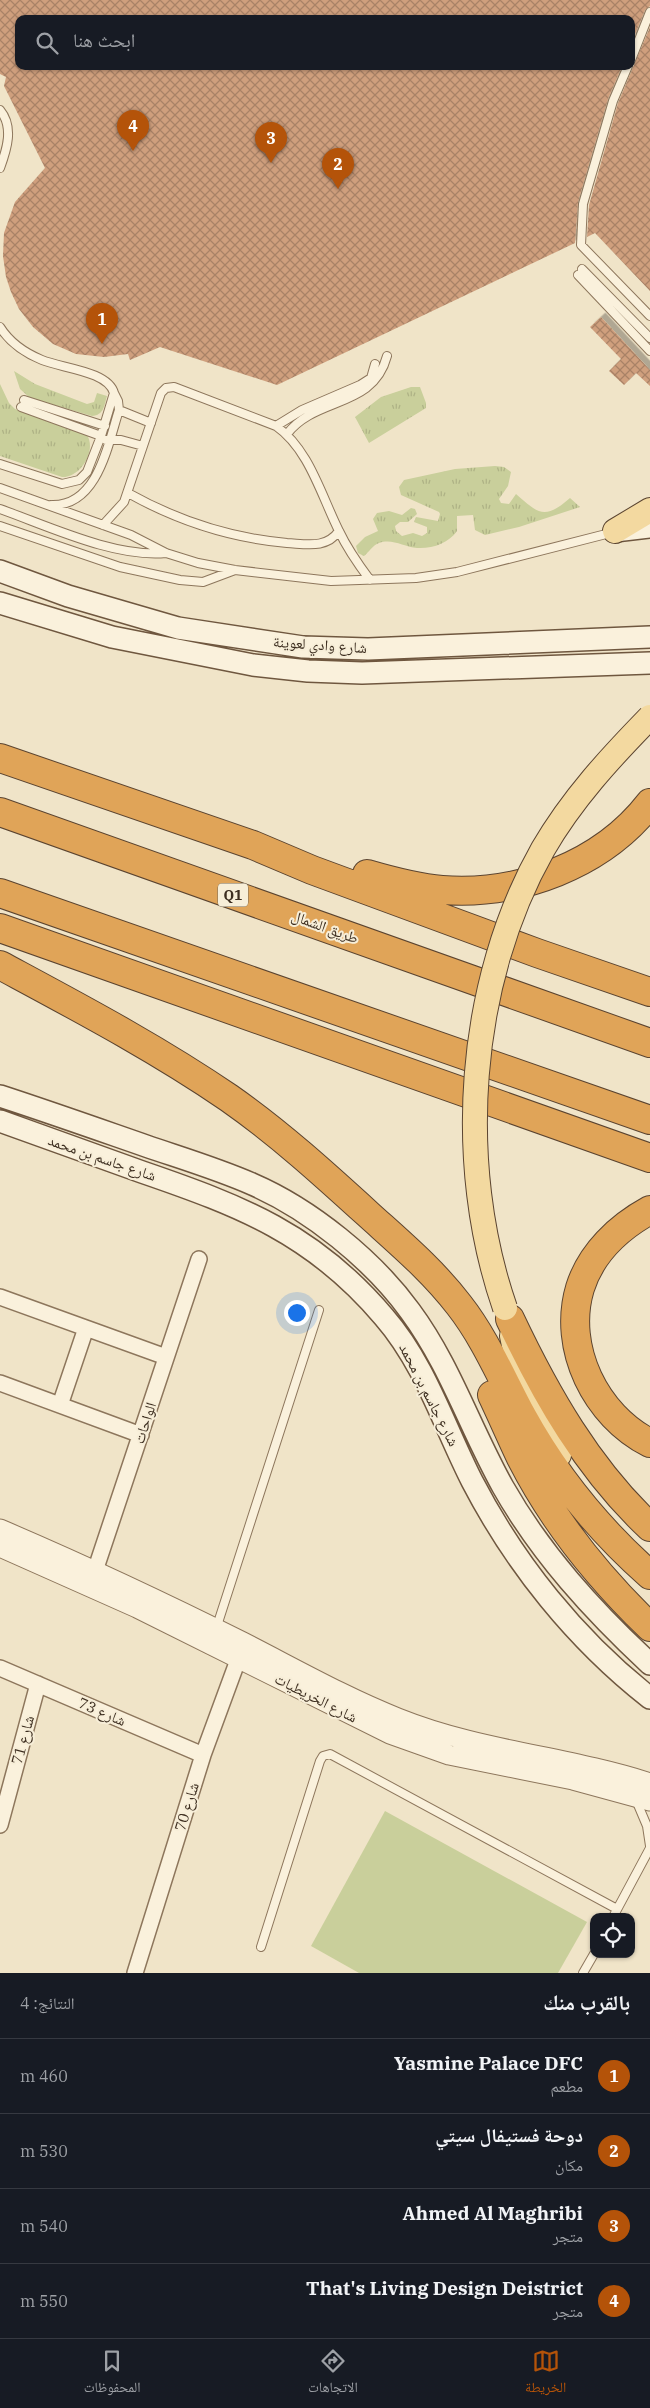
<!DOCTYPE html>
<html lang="ar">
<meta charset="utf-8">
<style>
body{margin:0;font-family:"IBM Plex Serif","Noto Naskh Arabic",serif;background:#242831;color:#f1f3f6;direction:rtl}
.controls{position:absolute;right:15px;bottom:15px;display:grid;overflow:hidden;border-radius:10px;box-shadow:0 1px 4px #0004}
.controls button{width:45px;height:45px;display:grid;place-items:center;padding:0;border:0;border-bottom:1px solid #363941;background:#171b24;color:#f1f3f6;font:25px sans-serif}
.you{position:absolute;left:296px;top:1312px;width:18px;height:18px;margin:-12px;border:4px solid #fff;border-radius:50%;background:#1a73e8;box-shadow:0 0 0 8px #1a73e833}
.badge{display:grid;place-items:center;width:32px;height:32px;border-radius:50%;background:#b45309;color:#fff;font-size:16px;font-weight:700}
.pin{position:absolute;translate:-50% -41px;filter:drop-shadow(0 1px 2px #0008)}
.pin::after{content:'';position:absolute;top:26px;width:18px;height:15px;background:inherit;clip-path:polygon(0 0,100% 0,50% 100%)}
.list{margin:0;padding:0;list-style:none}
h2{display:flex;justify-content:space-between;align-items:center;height:65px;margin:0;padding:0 20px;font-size:21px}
h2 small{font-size:16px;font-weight:400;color:#9ea1a6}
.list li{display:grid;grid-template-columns:32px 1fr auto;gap:15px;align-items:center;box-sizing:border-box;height:75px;padding:0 20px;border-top:1px solid #363941}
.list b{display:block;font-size:19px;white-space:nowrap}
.list p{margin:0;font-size:16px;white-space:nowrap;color:#9ea1a6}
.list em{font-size:16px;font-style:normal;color:#9ea1a6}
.icon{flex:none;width:28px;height:28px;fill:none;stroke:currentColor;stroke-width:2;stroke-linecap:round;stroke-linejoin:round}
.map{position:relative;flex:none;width:650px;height:1973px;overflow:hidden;direction:ltr}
.search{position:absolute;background:#171b24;box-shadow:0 1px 4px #0004;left:15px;right:15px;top:15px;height:55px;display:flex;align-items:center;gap:12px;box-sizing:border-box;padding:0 18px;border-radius:10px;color:#9ea1a6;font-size:19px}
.sheet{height:365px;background:#171b24}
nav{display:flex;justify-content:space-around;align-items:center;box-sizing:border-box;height:70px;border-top:1px solid #363941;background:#171b24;font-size:14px;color:#9ea1a6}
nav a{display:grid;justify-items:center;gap:2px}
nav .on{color:#b45309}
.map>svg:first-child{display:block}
.grass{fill:url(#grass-tufts)}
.pitch{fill:#c9cf9b}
.building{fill:url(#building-cross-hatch);filter:url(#shadow)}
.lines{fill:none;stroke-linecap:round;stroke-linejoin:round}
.service-casing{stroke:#8d765c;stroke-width:10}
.minor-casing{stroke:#8d765c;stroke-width:18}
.tertiary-casing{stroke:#8d765c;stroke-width:21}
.secondary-casing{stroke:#6f573f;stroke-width:24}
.primary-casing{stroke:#5b4430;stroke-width:26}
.motorway-casing{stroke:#5b4430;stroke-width:30}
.service{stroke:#faf1dc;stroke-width:8}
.minor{stroke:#faf1dc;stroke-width:15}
.tertiary{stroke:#faf1dc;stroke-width:19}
.secondary{stroke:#faf1dc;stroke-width:21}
.primary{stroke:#f3d9a0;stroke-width:24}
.motorway{stroke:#e0a458;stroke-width:28}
.primary-bridge-casing{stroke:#5b4430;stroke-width:26;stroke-linecap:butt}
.primary-bridge{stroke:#f3d9a0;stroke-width:24}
.labels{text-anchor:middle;stroke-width:4;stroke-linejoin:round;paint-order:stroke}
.shield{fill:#f7eed8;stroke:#756857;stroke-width:1}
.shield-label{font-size:14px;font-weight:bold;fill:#3d2e20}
.street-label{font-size:15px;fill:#3d2e20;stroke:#f7eed8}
</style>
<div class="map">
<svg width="650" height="1973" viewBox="0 0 650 1973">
<defs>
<pattern id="grass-tufts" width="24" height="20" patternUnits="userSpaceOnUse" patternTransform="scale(1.25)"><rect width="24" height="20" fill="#c9cf9b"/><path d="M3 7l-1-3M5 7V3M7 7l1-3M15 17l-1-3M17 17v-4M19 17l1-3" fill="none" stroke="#aeb285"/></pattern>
<pattern id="building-cross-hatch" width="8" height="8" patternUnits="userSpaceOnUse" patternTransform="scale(1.25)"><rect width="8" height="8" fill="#cf9f7d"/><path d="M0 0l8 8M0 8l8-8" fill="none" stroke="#a98266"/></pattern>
<filter id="shadow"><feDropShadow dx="4.5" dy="-4.5" stdDeviation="0" flood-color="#0004"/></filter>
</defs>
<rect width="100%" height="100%" fill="#f0e4c8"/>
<path class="grass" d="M14,371L35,384L87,404L94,402L97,393L107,396C104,406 104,415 92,416L30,398L20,389Z
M0,384L9,403L15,409L81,431L87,435C97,451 80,478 62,477L0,456Z
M411,387H420L426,403V408L369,443L355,417L381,397Z
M495,466L504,467L511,472L508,486L499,499L501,503L509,504L516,494C538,513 544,521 570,498L580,507L519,527L485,535L475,530L473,515L457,516V531C449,543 432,549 417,548C404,547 392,538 379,543C373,545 369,552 364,556L358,553L356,546L365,537L378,531L373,519L377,513L389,511L402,515L411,508L415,509L417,514L408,522H400L395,526L396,531L402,536L413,533L422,536L427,533V527L414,522L416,517L438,521L440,514L439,512L401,495L399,487L404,480L455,469Z"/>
<path class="pitch" d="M385,1811L587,1922L558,1973H359L311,1946Z"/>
<path class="building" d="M0,0H650V6L645,10L631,44V19H19V66H622L608,99L578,202L575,243L277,385L160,347L130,360L128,354L104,357L76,354L53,344L33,327L19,309L11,292L6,277L3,256L4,233L15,202L45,168L4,86L6,77L0,74Z
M650,27V291L595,233L587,237L589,205L618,103Z
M601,317L650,370V386L636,373L624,385L609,371L621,359L590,327Z"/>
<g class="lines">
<g class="service-casing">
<path id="service" d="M631,60L650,12
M628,66L613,101L583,204L581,245L650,316
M0,110C14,127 7,149 0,168
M582,269L650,338
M578,275L650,351
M0,327C10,343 25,353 42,360C61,368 108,371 114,393L101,436L87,472L79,480L62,484L0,464
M24,400L105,426
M21,407L101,436
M119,410L151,423
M276,426L302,410L360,385L371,378L375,364
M287,434C316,396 373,409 387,356
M106,440H121L143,446
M0,488L131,535L166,553L198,563L235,570L331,581L416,578L457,572L614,532
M128,493C178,521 230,538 287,543C307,544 326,549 339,531
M52,505C98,506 108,444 119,410L118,401L114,393
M0,509C48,526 115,558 166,553
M103,525L124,502L161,393L166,388L174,387L276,426C309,449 321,495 339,531C347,548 358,564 370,580
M0,526L120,567L180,580L203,582L235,570
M216,1629L319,1310
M636,1800L647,1826L650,1846
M613,1917L650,1848
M261,1947L320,1761L323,1756L330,1754L617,1909
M583,1973L594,1954"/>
</g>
<g class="minor-casing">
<path id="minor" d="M0,1297L166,1357
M0,1383L141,1435
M60,1405L86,1328
M92,1580L199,1259
M0,1668L203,1755
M0,1825L38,1684
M135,1973L203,1755L242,1649"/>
</g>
<g class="tertiary-casing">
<path id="tertiary" d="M0,1529C82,1564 163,1602 243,1642C294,1668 345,1697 398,1718C480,1751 567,1756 650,1783
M0,1547L137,1608L390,1734L449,1755L573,1780L650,1801"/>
</g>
<g class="secondary-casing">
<path id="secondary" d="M615,531L650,527
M0,571L68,596L178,628L303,647L368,649L650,637
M0,603L112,637L253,665L308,671L362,673L650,663
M0,1096C49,1112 97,1129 146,1146C181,1158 218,1169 252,1184C310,1209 373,1260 410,1311C450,1365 470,1428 503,1487C541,1554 593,1611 650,1664
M0,1121C47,1138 95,1155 142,1172C241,1206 314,1234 384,1317C425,1364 444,1426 472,1481C515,1564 576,1640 650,1698"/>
</g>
<g class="primary-casing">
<path id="primary" d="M615,531L650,510
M512,1336L520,1373L559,1455"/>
</g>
<g class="motorway-casing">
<path id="motorway" d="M0,758L253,845L312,870L537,953L650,992
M0,812L650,1043
M367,874C391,881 417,888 442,890C519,896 602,865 650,803
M0,893L650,1120
M0,928L650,1158
M0,965C78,1007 156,1048 229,1098C279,1133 324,1174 369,1215C401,1244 433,1271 459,1305C485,1338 502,1379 522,1416C555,1476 599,1530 650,1575
M650,1210C619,1227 591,1253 580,1288C562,1348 596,1416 650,1443
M510,1319C546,1395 588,1469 650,1527
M492,1395C502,1416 511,1437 521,1458C553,1521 599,1578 650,1627"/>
</g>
<use href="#service" class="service"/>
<use href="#minor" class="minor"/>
<use href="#tertiary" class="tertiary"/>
<use href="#secondary" class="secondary"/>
<use href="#primary" class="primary"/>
<use href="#motorway" class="motorway"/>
<g class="primary-bridge-casing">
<path id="primary-bridge" d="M505,1308C455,1164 467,983 543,849C572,799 610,758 650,717"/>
</g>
<use href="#primary-bridge" class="primary-bridge"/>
</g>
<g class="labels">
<rect class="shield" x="218" y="883.5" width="30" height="23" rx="4"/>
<g class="shield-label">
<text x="233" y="900">Q1</text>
</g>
<g class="street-label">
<text transform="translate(320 645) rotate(4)" y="5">شارع وادي لعوينة</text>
<text transform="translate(325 927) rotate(20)" y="5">طريق الشمال</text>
<text transform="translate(102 1158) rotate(19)" y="5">شارع جاسم بن محمد</text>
<text transform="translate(429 1395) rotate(63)" y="5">شارع جاسم بن محمد</text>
<text transform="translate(145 1423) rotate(-72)" y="5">الواحات</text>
<text transform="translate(316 1698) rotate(27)" y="5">شارع الخريطيات</text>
<text transform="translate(102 1712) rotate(23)" y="5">شارع 73</text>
<text transform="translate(23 1740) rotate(-75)" y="5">شارع 71</text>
<text transform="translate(187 1807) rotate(-73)" y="5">شارع 70</text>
</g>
</g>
</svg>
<div class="controls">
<button><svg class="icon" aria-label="locate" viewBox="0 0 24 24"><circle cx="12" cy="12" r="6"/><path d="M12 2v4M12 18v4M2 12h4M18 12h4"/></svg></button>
</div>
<div class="you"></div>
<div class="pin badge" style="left:102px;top:344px">1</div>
<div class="pin badge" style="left:338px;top:189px">2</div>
<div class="pin badge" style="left:271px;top:163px">3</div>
<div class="pin badge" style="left:133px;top:151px">4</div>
<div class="search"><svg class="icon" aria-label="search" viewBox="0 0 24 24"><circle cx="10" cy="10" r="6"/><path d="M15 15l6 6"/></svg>ابحث هنا</div>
</div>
<section class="sheet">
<h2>بالقرب منك<small>النتائج: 4</small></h2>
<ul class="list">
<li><span class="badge">1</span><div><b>Yasmine Palace DFC</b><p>مطعم</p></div><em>460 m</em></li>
<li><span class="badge">2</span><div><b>دوحة فستيفال سيتي</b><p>مكان</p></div><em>530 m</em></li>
<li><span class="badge">3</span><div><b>Ahmed Al Maghribi</b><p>متجر</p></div><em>540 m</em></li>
<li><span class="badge">4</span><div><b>That's Living Design Deistrict</b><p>متجر</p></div><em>550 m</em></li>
</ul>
</section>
<nav>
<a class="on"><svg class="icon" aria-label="map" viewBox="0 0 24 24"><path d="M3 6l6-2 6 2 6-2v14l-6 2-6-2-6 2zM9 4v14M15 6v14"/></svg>الخريطة</a>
<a><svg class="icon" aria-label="directions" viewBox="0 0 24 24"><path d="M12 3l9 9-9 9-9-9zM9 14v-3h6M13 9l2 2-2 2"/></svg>الاتجاهات</a>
<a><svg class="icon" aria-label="saved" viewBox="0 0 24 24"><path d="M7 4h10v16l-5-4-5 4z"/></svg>المحفوظات</a>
</nav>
